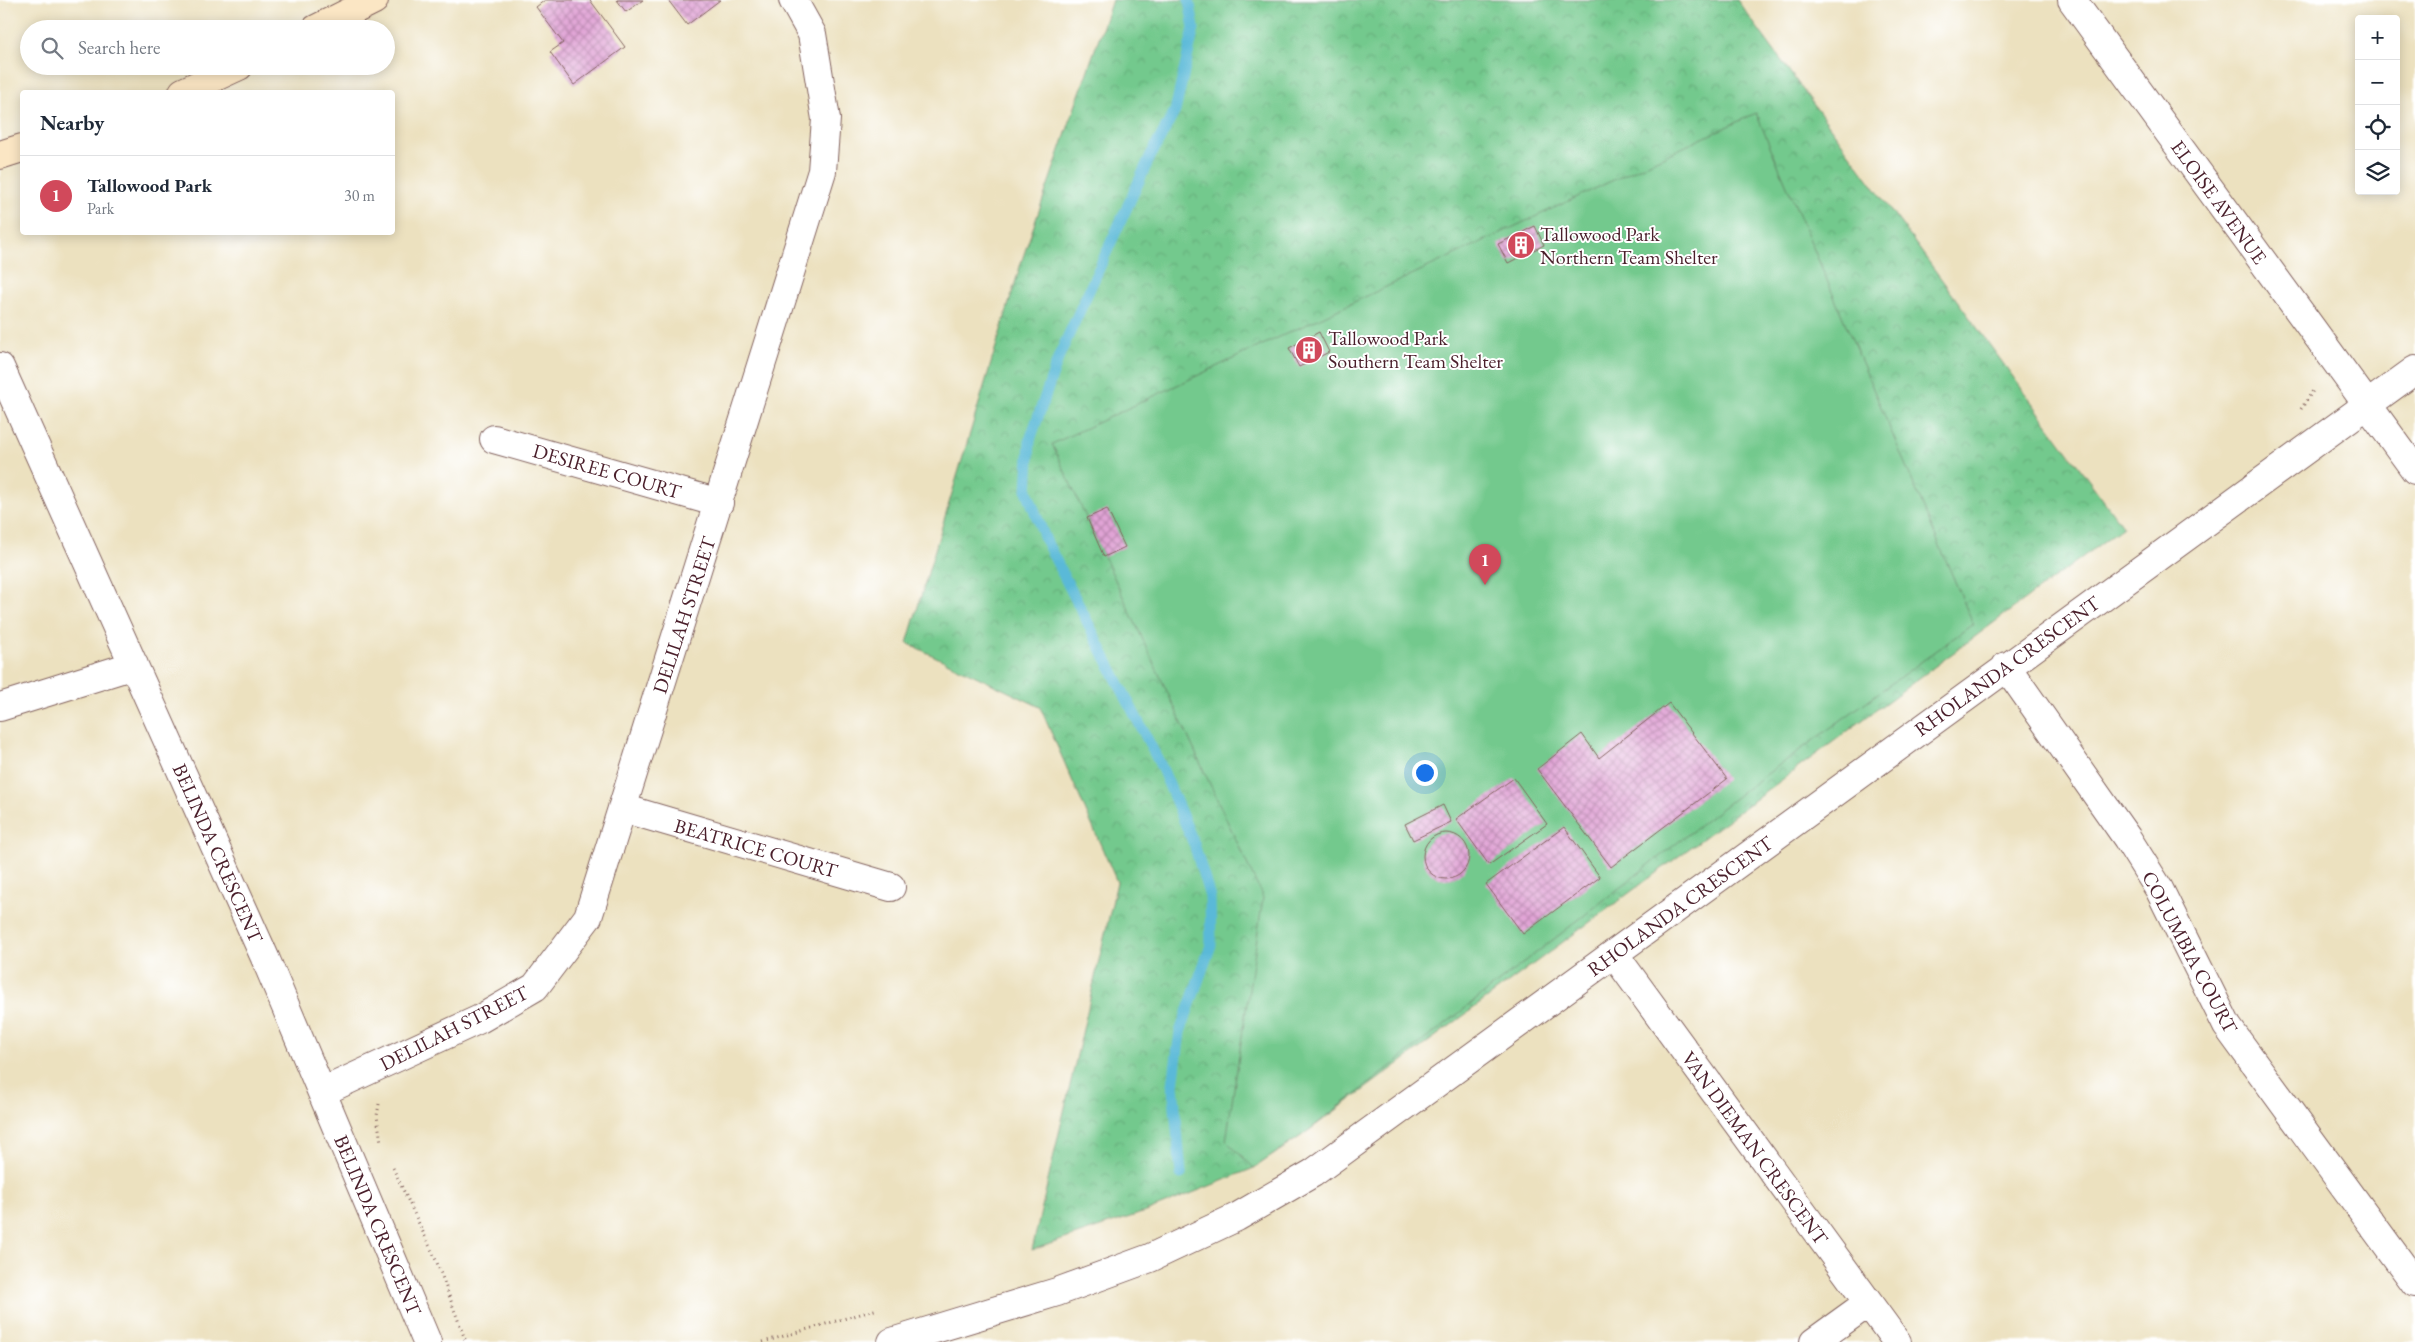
<!DOCTYPE html>
<meta charset="utf-8">
<style>
body{margin:0;font-family:"EB Garamond",serif;background:#f6f6f7;color:#1f2937}
.controls{position:absolute;right:15px;top:15px;display:grid;overflow:hidden;border-radius:5px;box-shadow:0 2px 12px #0003}
.controls button{width:45px;height:45px;display:grid;place-items:center;padding:0;border:0;border-bottom:1px solid #e0e1e3;background:#fff;color:#1f2937;font:25px sans-serif}
.you{position:absolute;left:1424px;top:772px;width:18px;height:18px;margin:-12px;border:4px solid #fff;border-radius:50%;background:#1a73e8;box-shadow:0 0 0 8px #1a73e833}
.badge{display:grid;place-items:center;width:32px;height:32px;border-radius:50%;background:#d1495b;color:#fff;font-size:16px;font-weight:700}
.pin{position:absolute;translate:-50% -41px;filter:drop-shadow(0 1px 2px #0008)}
.pin::after{content:'';position:absolute;top:26px;width:18px;height:15px;background:inherit;clip-path:polygon(0 0,100% 0,50% 100%)}
.list{margin:0;padding:0;list-style:none}
h2{display:flex;justify-content:space-between;align-items:center;height:65px;margin:0;padding:0 20px;font-size:21px}
h2 small{font-size:16px;font-weight:400;color:#747a83}
.list li{display:grid;grid-template-columns:32px 1fr auto;gap:15px;align-items:center;box-sizing:border-box;height:80px;padding:0 20px;border-top:1px solid #e0e1e3}
.list b{display:block;font-size:19px;white-space:nowrap}
.list p{margin:0;font-size:16px;white-space:nowrap;color:#747a83}
.list em{font-size:16px;font-style:normal;color:#747a83}
.icon{flex:none;width:28px;height:28px;fill:none;stroke:currentColor;stroke-width:2;stroke-linecap:round;stroke-linejoin:round}
.map{position:relative;flex:none;width:2415px;height:1342px;overflow:hidden}
.search{position:absolute;background:#fff;box-shadow:0 2px 12px #0003;left:20px;top:20px;width:375px;height:55px;display:flex;align-items:center;gap:12px;box-sizing:border-box;padding:0 18px;border-radius:28px;color:#747a83;font-size:19px}
.panel{position:absolute;background:#fff;box-shadow:0 2px 12px #0003;left:20px;top:90px;width:375px;height:145px;border-radius:5px}
.map>svg:first-child{display:block}
.park{fill:url(#park-crowns);stroke:#5e745c}
.pitch{fill:#73c98d;stroke:#5e745c}
.lines{fill:none;stroke-linecap:round;stroke-linejoin:round}
.stream{stroke:#5ab9d8;stroke-width:11}
.building{fill:url(#building-cross-hatch)}
.street-casing{stroke:#83635f;stroke-width:30}
.secondary-casing{stroke:#83635f;stroke-width:30}
.path{stroke:#83635f;stroke-width:3;stroke-dasharray:1 4;stroke-linecap:butt}
.street{stroke:#fff;stroke-width:28}
.secondary{stroke:#fbe6c4;stroke-width:28}
.labels{text-anchor:middle;stroke-width:4;stroke-linejoin:round;paint-order:stroke}
.street-label{font-size:20px;fill:#4a1f2b;stroke:#fff}
.poi-label{font-size:20px;fill:#4a1f2b;stroke:#fff;text-anchor:start}
</style>
<div class="map">
<svg width="2415" height="1342" viewBox="0 0 2415 1342">
<defs>
<pattern id="park-crowns" width="20" height="18" patternUnits="userSpaceOnUse" patternTransform="scale(1.25)"><rect width="20" height="18" fill="#73c98d"/><path d="M2 6a3 3 0 1 1 6 0M12 15a3 3 0 1 1 6 0" fill="none" stroke="#65ac7a"/></pattern>
<pattern id="building-cross-hatch" width="8" height="8" patternUnits="userSpaceOnUse" patternTransform="scale(1.25)"><rect width="8" height="8" fill="#e1a4d6"/><path d="M0 0l8 8M0 8l8-8" fill="none" stroke="#b885ae"/></pattern>
</defs>
<rect width="100%" height="100%" fill="#fff"/>
<filter id="ink" filterUnits="userSpaceOnUse"><feTurbulence type="fractalNoise" baseFrequency=".02" numOctaves="2"/><feDisplacementMap in="SourceGraphic" scale="10" xChannelSelector="R" yChannelSelector="G"/><feConvolveMatrix kernelMatrix="1 2 1 2 8 2 1 2 1" color-interpolation-filters="sRGB"/></filter>
<filter id="wash" filterUnits="userSpaceOnUse"><feTurbulence type="fractalNoise" baseFrequency=".0096" numOctaves="4" result="noise"/><feDisplacementMap in="SourceGraphic" scale="20" xChannelSelector="R" yChannelSelector="G"/><feGaussianBlur stdDeviation="1.12" result="paint"/><feColorMatrix in="noise" values="0 0 0 0 0 0 0 0 0 0 0 0 0 0 0 0 0 1.4 0 .05"/><feComposite in="paint" operator="in"/></filter>
<g filter="url(#wash)">
<rect width="100%" height="100%" fill="#ece1bf"/>
<path class="park" d="M1112,0H1737L2123,527L1304,1134L1254,1168L1148,1211L1032,1250L1117,882L1040,707L907,643L1022,260Z"/>
<path class="pitch" d="M1756,113L1973,624L1745,790L1304,1134L1254,1168L1226,1141L1263,898L1052,444Z"/>
<g class="lines">
<path class="stream" d="M1181,1174L1173,1085L1180,1032L1211,945L1210,897L1194,844L1161,766L1046,541L1027,491L1030,440L1059,356L1150,157L1175,111L1194,28L1189,0"/>
</g>
<g id="blocks">
<path class="building" d="M545,0H590L625,47L574,85L550,52L563,43L536,7Z
M617,0H643L626,12Z
M668,0H720L687,25Z
M1535,226L1544,245L1508,263L1498,244Z
M1319,332L1329,352L1299,367L1289,348Z
M1107,509L1125,547L1104,557L1087,518Z
M1669,703L1727,779L1611,867L1537,769L1582,734L1599,758Z
M1514,778L1547,824L1489,865L1456,819Z
M1443,805L1451,822L1413,840L1405,824Z
M1564,827L1600,877L1523,934L1486,884Z
M1423 856a23 23 0 1 1 46 0a23 23 0 1 1-46 0Z"/>
</g>
</g>
<g filter="url(#ink)">
<use href="#blocks" fill-opacity="0" stroke="#83635f" stroke-width="1"/>
<g class="lines">
<g class="street-casing">
<path id="street" d="M2072,0L2415,470
M0,367L266,960L427,1342
M494,439L719,503
M2006,666L2127,838L2159,889L2227,1026L2415,1283
M0,707L134,665
M622,808L891,887
M1614,954L1897,1342
M322,1092L480,1019L535,987L588,917L822,171L826,119L812,34L793,0
M892,1342L1057,1292L1150,1258L1237,1217L1313,1173L2415,370
M1814,1342L1868,1303"/>
</g>
<g class="secondary-casing">
<path id="secondary" d="M316,29L374,0
M183,92L239,66
M0,155L22,148"/>
</g>
<path class="path" d="M2301,409L2314,389
M379,1104L377,1116L381,1142
M393,1168L436,1260L466,1342
M763,1342L878,1309"/>
<use href="#street" class="street"/>
<use href="#secondary" class="secondary"/>
</g>
</g>
<defs>
<g id="building-disc" transform="scale(1.4375)"><circle r="9.5" fill="#d1495b" stroke="#fff"/><path d="M-4-6H4V6H1V3H-1V6H-4ZM-2.5-4.3h1.7v1.8h-1.7ZM.8-4.3h1.7v1.8H.8ZM-2.5-1h1.7V.8h-1.7ZM.8-1h1.7V.8H.8Z" fill="#fff"/></g>
</defs>
<g fill-rule="evenodd">
<use href="#building-disc" x="1521" y="245"/>
<use href="#building-disc" x="1309" y="350"/>
</g>
<g class="labels">
<g class="street-label">
<text transform="translate(2219 202) rotate(54)" y="7">ELOISE AVENUE</text>
<text transform="translate(607 471) rotate(16)" y="7">DESIREE COURT</text>
<text transform="translate(684 615) rotate(-72)" y="7">DELILAH STREET</text>
<text transform="translate(2007 666) rotate(-36)" y="7">RHOLANDA CRESCENT</text>
<text transform="translate(756 848) rotate(16)" y="7">BEATRICE COURT</text>
<text transform="translate(218 853) rotate(66)" y="7">BELINDA CRESCENT</text>
<text transform="translate(1680 906) rotate(-36)" y="7">RHOLANDA CRESCENT</text>
<text transform="translate(2190 952) rotate(62)" y="7">COLUMBIA COURT</text>
<text transform="translate(454 1028) rotate(-27)" y="7">DELILAH STREET</text>
<text transform="translate(1755 1148) rotate(54)" y="7">VAN DIEMAN CRESCENT</text>
<text transform="translate(378 1225) rotate(67)" y="7">BELINDA CRESCENT</text>
</g>
<g class="poi-label">
<text x="1540" y="241">Tallowood Park<tspan x="1540" dy="23">Northern Team Shelter</tspan></text>
<text x="1328" y="345">Tallowood Park<tspan x="1328" dy="23">Southern Team Shelter</tspan></text>
</g>
</g>
</svg>
<div class="controls">
<button>+</button>
<button>−</button>
<button><svg class="icon" aria-label="locate" viewBox="0 0 24 24"><circle cx="12" cy="12" r="6"/><path d="M12 2v4M12 18v4M2 12h4M18 12h4"/></svg></button>
<button><svg class="icon" aria-label="layers" viewBox="0 0 24 24"><path d="M12 4l9 5-9 5-9-5zM3 14l9 5 9-5"/></svg></button>
</div>
<div class="you"></div>
<div class="pin badge" style="left:1485px;top:585px">1</div>
<div class="search"><svg class="icon" aria-label="search" viewBox="0 0 24 24"><circle cx="10" cy="10" r="6"/><path d="M15 15l6 6"/></svg>Search here</div>
<section class="panel">
<h2>Nearby<small></small></h2>
<ul class="list">
<li><span class="badge">1</span><div><b>Tallowood Park</b><p>Park</p></div><em>30 m</em></li>
</ul>
</section>
</div>
